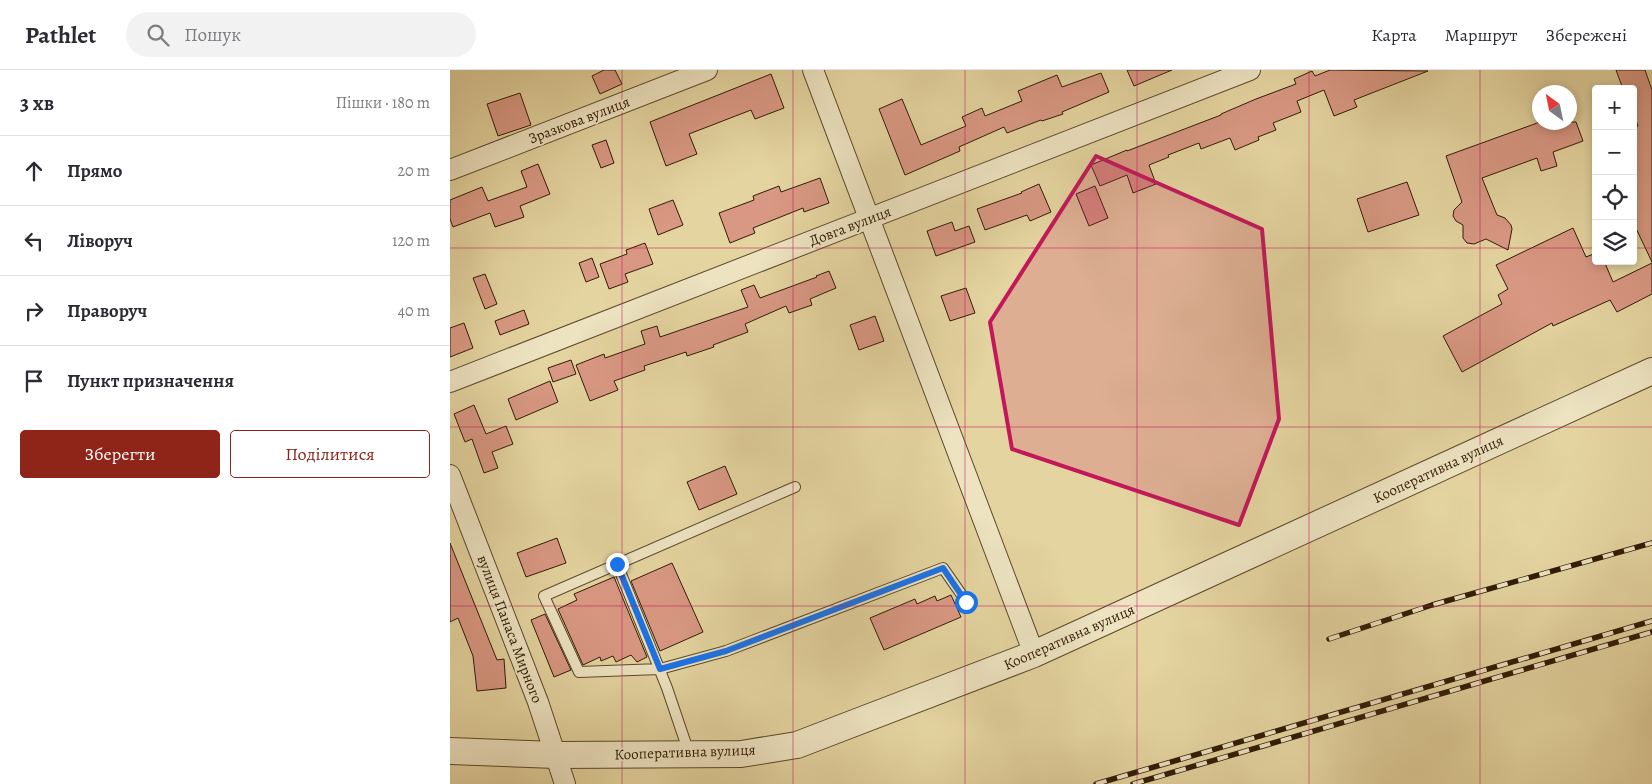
<!DOCTYPE html>
<html lang="uk">
<meta charset="utf-8">
<style>
body{margin:0;font-family:Alegreya,serif;background:#f2f2f3;color:#2b2b33}
.controls{position:absolute;right:15px;top:15px;display:grid;overflow:hidden;border-radius:5px;box-shadow:0 2px 8px #0003}
.controls button{width:45px;height:45px;display:grid;place-items:center;padding:0;border:0;border-bottom:1px solid #e1e1e2;background:#fff;color:#2b2b33;font:25px sans-serif}
.compass{position:absolute;left:1082px;top:15px;width:45px;height:45px;border-radius:50%;background:#fff;box-shadow:0 2px 8px #0003;rotate:327deg}
.stop{position:absolute;width:15px;height:15px;margin:-11px;border:4px solid #1a73e8;border-radius:50%;background:#fff}
.stop.end{background:#1a73e8;border-color:#fff;box-shadow:0 1px 5px #0008}
.list{margin:0;padding:0;list-style:none}
h2{display:flex;justify-content:space-between;align-items:center;height:65px;margin:0;padding:0 20px;font-size:21px}
h2 small{font-size:16px;font-weight:400;color:#7c7c81}
.list li{display:grid;grid-template-columns:32px 1fr auto;gap:15px;align-items:center;box-sizing:border-box;height:70px;padding:0 20px;border-top:1px solid #e1e1e2}
.list b{display:block;font-size:19px;white-space:nowrap}
.list em{font-size:16px;font-style:normal;color:#7c7c81}
.actions{display:flex;gap:10px;padding:15px 20px}
.actions a{flex:1;padding:11px 0;border:1px solid #8f2418;border-radius:5px;text-align:center;font-size:18px;color:#8f2418}
.actions .main{background:#8f2418;color:#fff}
.icon{flex:none;width:28px;height:28px;fill:none;stroke:currentColor;stroke-width:2;stroke-linecap:round;stroke-linejoin:round}
.map{position:relative;flex:none;width:1202px;height:714px;overflow:hidden}
header{display:flex;align-items:center;gap:30px;box-sizing:border-box;height:70px;padding:0 25px;background:#fff;border-bottom:1px solid #e1e1e2}
header strong{font-size:24px}
nav{display:flex;gap:28px;margin-inline-start:auto;font-size:18px}
.search{width:350px;height:45px;background:#f2f2f3;display:flex;align-items:center;gap:12px;box-sizing:border-box;padding:0 18px;border-radius:28px;color:#7c7c81;font-size:19px}
main{display:flex}
aside{flex:1;background:#fff}
.map>svg:first-child{display:block}
.building{fill:#d99883;stroke:#311b05}
.lines{fill:none;stroke-linecap:round;stroke-linejoin:round}
.service-casing{stroke:#5e492c;stroke-width:12}
.minor-casing{stroke:#5e492c;stroke-width:22}
.tertiary-casing{stroke:#5e492c;stroke-width:28}
.service{stroke:#ede3c1;stroke-width:10}
.minor{stroke:#ede3c1;stroke-width:20}
.tertiary{stroke:#ede3c1;stroke-width:26}
.rail-casing{stroke:#311b05;stroke-width:5.5}
.rail{stroke:#ede3c1;stroke-width:4;stroke-dasharray:11;stroke-linecap:butt}
.route{stroke:#1a73e8;stroke-width:6}
.marked{fill:#c2185b;fill-opacity:0.2;stroke:#c2185b;stroke-width:4;stroke-linejoin:round}
.grid{fill:none;stroke:#c2185b;stroke-width:1;stroke-opacity:0.55}
.labels{text-anchor:middle;stroke-width:4;stroke-linejoin:round;paint-order:stroke}
.street-label{font-size:15px;fill:#311b05;stroke:#ede3c1}
</style>
<header>
<strong>Pathlet</strong>
<div class="search"><svg class="icon" aria-label="search" viewBox="0 0 24 24"><circle cx="10" cy="10" r="6"/><path d="M15 15l6 6"/></svg>Пошук</div>
<nav><a>Карта</a><a>Маршрут</a><a>Збережені</a></nav>
</header>
<main>
<aside>
<h2>3 хв<small>Пішки · 180 m</small></h2>
<ul class="list">
<li><svg class="icon" aria-label="ahead" viewBox="0 0 24 24"><path d="M12 20V5M6 11l6-6 6 6"/></svg><div><b>Прямо</b></div><em>20 m</em></li>
<li><svg class="icon" aria-label="left" viewBox="0 0 24 24"><path d="M17 20v-9H6M10 6l-5 5 5 5"/></svg><div><b>Ліворуч</b></div><em>120 m</em></li>
<li><svg class="icon" aria-label="right" viewBox="0 0 24 24"><path d="M7 20v-9h11M14 6l5 5-5 5"/></svg><div><b>Праворуч</b></div><em>40 m</em></li>
<li><svg class="icon" aria-label="arrive" viewBox="0 0 24 24"><path d="M6 21V4h12l-3 4 3 4H6"/></svg><div><b>Пункт призначення</b></div></li>
</ul>
<div class="actions"><a class="main">Зберегти</a><a>Поділитися</a></div>
</aside>
<div class="map">
<svg width="1202" height="714" viewBox="0 0 1202 714">
<rect width="100%" height="100%" fill="#e4d4a0"/>
<filter id="stains"><feTurbulence type="fractalNoise" baseFrequency=".004" numOctaves="4"/><feColorMatrix values="0 0 0 0 .2 0 0 0 0 .09 0 0 0 0 .02 0 0 0 .5 -.17"/></filter>
<radialGradient id="worn" r=".72"><stop offset=".6" stop-color="#630" stop-opacity="0"/><stop offset="1" stop-color="#630" stop-opacity=".3"/></radialGradient>
<path class="building" d="M154,0H165L172,14L150,24L142,6Z
M677,0H722L684,16Z
M880,0L978,1L904,30L907,37L884,46L874,20L847,31L851,42L823,53L826,60L808,67L809,70L785,80L780,68L751,79L749,73L718,85L719,87L699,95L706,114L683,123L677,105L650,116L641,95L677,80V81L771,45V44L806,29L846,14L844,9L862,1L865,6Z
M1166,0H1195L1202,20V192L1183,152V58L1188,56L1183,42V19H1173Z
M651,3L659,22L612,42L613,44L592,51L591,50L557,63L554,57L509,77L510,81L455,105L429,39L452,29L471,75L516,56L512,47L532,38L535,46L572,31L568,21L607,5L612,17Z
M321,4L334,38L305,49L301,40L239,64L247,84L216,96L200,52Z
M70,23L81,55L48,66L37,34Z
M1090,52H1126L1133,71L1103,82L1107,96L1091,101L1087,88L1032,108L1047,145L1055,148L1061,155L1062,159L1058,180L1036,169L1024,174L1017,173L1013,168V155L1006,151L1003,146L1004,140L1012,132L996,86Z
M156,70L164,93L151,98L142,75Z
M88,94L100,124L70,136L74,147L45,157L40,143L3,157L0,149V130L32,117L38,131L77,117L71,101Z
M370,108L379,133L354,142L353,138L303,158L305,163L280,173L269,143L304,130L303,126L329,116L331,122Z
M957,112L969,145L918,162L907,129Z
M589,114L601,142L580,151L577,145L535,160L527,139L572,123L571,122Z
M645,116L658,148L639,156L626,124Z
M223,130L233,155L208,165L199,139Z
M502,152L505,161L519,156L525,172L486,186L477,161Z
M1123,158L1136,187L1146,183V191H1154L1163,212L1202,193V224L1167,242L1160,230L1103,256L1102,253L1012,302L993,266L1052,234L1048,225L1058,219L1046,195Z
M195,173L203,194L175,204L178,212L159,219L150,194L177,184L176,180Z
M142,188L149,207L136,212L129,193Z
M379,201L386,218L360,229L362,235L339,243L336,236L295,254L298,262L263,275L264,277L237,286L236,282L194,296L195,300L164,311L168,320L140,331L126,295L154,284L155,288L195,274L191,261L207,256L210,267L298,237L291,220L304,215L310,228L367,207L366,206Z
M35,204L47,234L35,239L23,208Z
M516,218L525,243L500,251L491,226Z
M74,240L79,254L50,265L45,251Z
M425,246L434,271L409,280L400,255Z
M14,253L23,278L0,287V258Z
M121,290L126,304L103,312L98,298Z
M100,311L108,332L66,350L58,329Z
M24,335L36,364L56,356L63,374L42,382L48,398L34,403L22,369L15,372L4,344Z
M275,396L287,424L249,440L237,412Z
M107,468L116,493L76,507L67,483Z
M0,473L47,590L54,589L56,618L27,621L23,586L8,548L0,552Z
M222,493L253,562L210,581L181,511Z
M164,507L197,587L187,592L181,585L166,592L163,586L151,591L150,587L133,595L108,539L127,530L124,524Z
M501,525L511,547L434,580L420,548L465,529L467,534L485,526L487,531Z
M95,544L121,600L104,607L81,550Z"/>
<g class="lines">
<g class="service-casing">
<path id="service" d="M345,417L94,526L129,602L210,599L276,581L493,498L516,531
M167,494L217,618L239,683"/>
</g>
<g class="minor-casing">
<path id="minor" d="M363,0L584,584
M0,100L257,0
M0,312L800,0
M0,405L88,632L115,714"/>
</g>
<g class="tertiary-casing">
<path id="tertiary" d="M0,681L106,685L291,684L347,675L584,584L1202,301"/>
</g>
<use href="#service" class="service"/>
<use href="#minor" class="minor"/>
<use href="#tertiary" class="tertiary"/>
<g class="rail-casing">
<path id="rail" d="M879,569L982,535L1202,473
M646,714L1202,551
M683,714L1202,562"/>
</g>
<use href="#rail" class="rail"/>
</g>
<g class="lines">
<path class="route" d="M167,494L210,599L276,581L493,498L516,532"/>
</g>
<path class="marked" d="M646,86L812,159L829,349L789,455L562,379L540,252Z"/>
<path class="grid" d="M172,0V714M343,0V714M515,0V714M687,0V714M859,0V714M1030,0V714M0,178H1146M1183,178H1202M0,357H1202M0,536H1202"/>
<g class="labels">
<g class="street-label">
<text transform="translate(129 50) rotate(-21)" y="5">Зразкова вулиця</text>
<text transform="translate(400 156) rotate(-21)" y="5">Довга вулиця</text>
<text transform="translate(988 399) rotate(-25)" y="5">Кооперативна вулиця</text>
<text transform="translate(60 559) rotate(69)" y="5">вулиця Панаса Мирного</text>
<text transform="translate(619 567) rotate(-24)" y="5">Кооперативна вулиця</text>
<text transform="translate(235 682) rotate(-2)" y="5">Кооперативна вулиця</text>
</g>
</g>
<rect width="100%" height="100%" filter="url(#stains)"/>
<rect width="100%" height="100%" fill="url(#worn)"/>
</svg>
<div class="controls">
<button>+</button>
<button>−</button>
<button><svg class="icon" aria-label="locate" viewBox="0 0 24 24"><circle cx="12" cy="12" r="6"/><path d="M12 2v4M12 18v4M2 12h4M18 12h4"/></svg></button>
<button><svg class="icon" aria-label="layers" viewBox="0 0 24 24"><path d="M12 4l9 5-9 5-9-5zM3 14l9 5 9-5"/></svg></button>
</div>
<svg class="compass" viewBox="-18 -18 36 36"><path d="M0-13l5 13h-10z" fill="#e53935"/><path d="M0 13l5-13h-10z" fill="#7c7c81"/></svg>
<div class="stop" style="left:516px;top:532px"></div>
<div class="stop end" style="left:167px;top:494px"></div>
</div>
</main>
